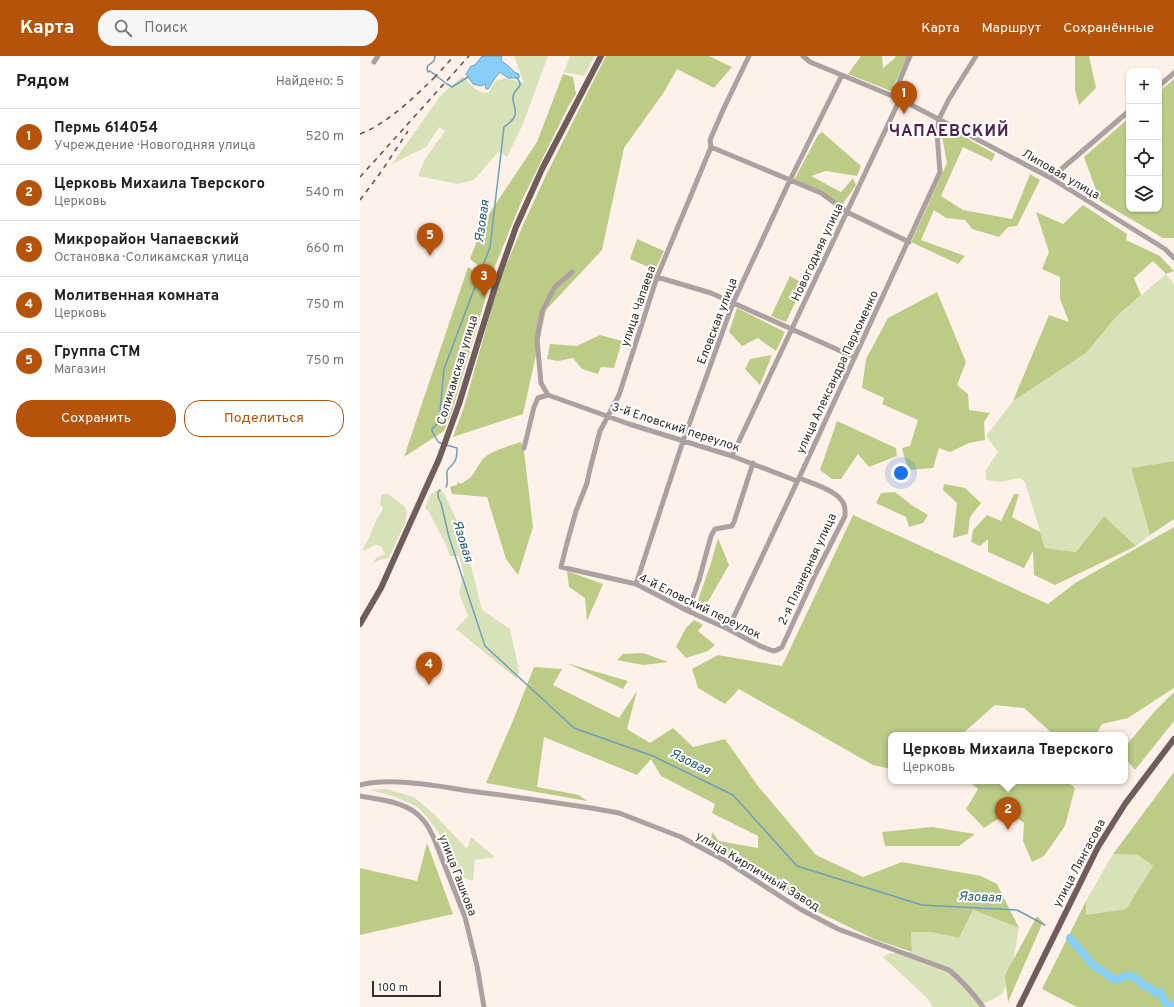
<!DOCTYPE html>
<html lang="ru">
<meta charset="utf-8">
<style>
body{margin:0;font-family:Overpass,sans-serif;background:#f6f6f6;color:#202124}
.controls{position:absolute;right:12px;top:12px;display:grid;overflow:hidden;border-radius:8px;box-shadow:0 1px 3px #0004}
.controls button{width:36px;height:36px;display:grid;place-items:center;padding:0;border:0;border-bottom:1px solid #e0e0e0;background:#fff;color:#202124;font:20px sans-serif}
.scale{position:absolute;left:12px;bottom:10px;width:69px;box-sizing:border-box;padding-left:4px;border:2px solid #362e29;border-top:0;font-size:11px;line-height:14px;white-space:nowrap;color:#362e29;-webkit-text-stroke:3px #fff;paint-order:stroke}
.you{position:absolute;left:541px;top:417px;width:14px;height:14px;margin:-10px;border:3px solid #fff;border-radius:50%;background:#1a73e8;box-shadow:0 0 0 6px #1a73e833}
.badge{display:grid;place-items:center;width:26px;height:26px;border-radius:50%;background:#b45309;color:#fff;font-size:13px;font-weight:700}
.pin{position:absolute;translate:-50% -33px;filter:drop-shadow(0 1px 2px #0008)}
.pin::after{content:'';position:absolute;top:21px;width:14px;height:12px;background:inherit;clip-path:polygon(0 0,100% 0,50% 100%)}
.popup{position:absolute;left:528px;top:676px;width:240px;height:52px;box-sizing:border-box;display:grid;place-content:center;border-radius:8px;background:#fff;filter:drop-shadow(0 1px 3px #0005);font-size:13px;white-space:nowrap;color:#757577}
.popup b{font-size:15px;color:#202124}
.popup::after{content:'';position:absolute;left:50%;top:100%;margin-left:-8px;border:8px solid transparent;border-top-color:#fff}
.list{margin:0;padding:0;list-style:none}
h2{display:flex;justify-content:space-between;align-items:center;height:52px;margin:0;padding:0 16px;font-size:17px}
h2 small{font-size:13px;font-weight:400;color:#757577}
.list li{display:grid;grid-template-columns:26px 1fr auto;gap:12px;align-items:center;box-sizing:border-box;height:56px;padding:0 16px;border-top:1px solid #e0e0e0}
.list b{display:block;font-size:15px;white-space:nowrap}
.list p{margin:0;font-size:13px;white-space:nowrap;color:#757577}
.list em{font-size:13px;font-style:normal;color:#757577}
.actions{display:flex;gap:8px;padding:12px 16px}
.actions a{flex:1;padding:9px 0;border:1px solid #b45309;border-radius:16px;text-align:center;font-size:14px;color:#b45309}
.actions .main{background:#b45309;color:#fff}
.icon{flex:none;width:22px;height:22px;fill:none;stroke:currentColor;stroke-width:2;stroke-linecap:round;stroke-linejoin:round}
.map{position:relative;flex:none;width:814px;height:951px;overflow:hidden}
header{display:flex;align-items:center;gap:24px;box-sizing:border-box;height:56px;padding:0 20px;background:#b45309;color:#fff}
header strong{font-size:19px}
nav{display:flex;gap:22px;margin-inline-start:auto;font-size:14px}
.search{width:280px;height:36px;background:#f6f6f6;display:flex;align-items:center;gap:10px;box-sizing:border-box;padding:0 14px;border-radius:16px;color:#757577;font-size:15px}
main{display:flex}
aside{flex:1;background:#fff}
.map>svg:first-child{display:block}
.green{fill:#d7e2b8}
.forest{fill:#bccc87}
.water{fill:#87cff8;stroke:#6f9fba}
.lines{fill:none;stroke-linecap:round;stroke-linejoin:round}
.stream{stroke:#6f9fba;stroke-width:1.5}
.river{stroke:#87cff8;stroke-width:8}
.minor{stroke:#aca0a0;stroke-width:5}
.major{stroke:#6f5c5b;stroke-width:6}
.rail{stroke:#5a514b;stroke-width:1.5;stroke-dasharray:5 5;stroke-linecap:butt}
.labels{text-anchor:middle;stroke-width:4;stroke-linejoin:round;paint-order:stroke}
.street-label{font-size:12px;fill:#362e29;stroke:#fff}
.water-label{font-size:13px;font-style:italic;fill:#255c78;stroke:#fff}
.district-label{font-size:16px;font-weight:bold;letter-spacing:1px;fill:#4f2052;stroke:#fff}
</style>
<header>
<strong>Карта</strong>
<div class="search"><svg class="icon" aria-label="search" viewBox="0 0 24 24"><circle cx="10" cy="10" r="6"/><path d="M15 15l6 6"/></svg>Поиск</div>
<nav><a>Карта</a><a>Маршрут</a><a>Сохранённые</a></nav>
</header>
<main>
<aside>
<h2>Рядом<small>Найдено: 5</small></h2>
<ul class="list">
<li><span class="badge">1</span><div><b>Пермь 614054</b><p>Учреждение · Новогодняя улица</p></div><em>520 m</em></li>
<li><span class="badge">2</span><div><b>Церковь Михаила Тверского</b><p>Церковь</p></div><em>540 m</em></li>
<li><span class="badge">3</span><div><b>Микрорайон Чапаевский</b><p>Остановка · Соликамская улица</p></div><em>660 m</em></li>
<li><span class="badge">4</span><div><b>Молитвенная комната</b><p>Церковь</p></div><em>750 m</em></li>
<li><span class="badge">5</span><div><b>Группа СТМ</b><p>Магазин</p></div><em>750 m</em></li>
</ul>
<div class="actions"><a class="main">Сохранить</a><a>Поделиться</a></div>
</aside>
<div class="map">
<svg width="814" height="951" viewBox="0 0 814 951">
<rect width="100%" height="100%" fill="#fef1e9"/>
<path class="green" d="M154,0H188L162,70L147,101L139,95L114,124L98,128L58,120L65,103L85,75L79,71L66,91L32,108L81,39L103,20C110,28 116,37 128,37C130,34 132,29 135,26C142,19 156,25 164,27Z
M210,0H235L224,20L204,16Z
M806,218L814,228V405L771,412L790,479L776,490L744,460L716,496L685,492L665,426L660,422L641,426L626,424V414L638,396L626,380L653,345L726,297L756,261Z
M80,432L85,439L103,478L122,554L150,573L159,614L157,623L96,573L108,560L99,537L104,518L99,500H90L86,489L69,456L65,452L70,439Z
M23,438H28L43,449L46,453L47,458L45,467L29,502L19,504L13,508L16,502L25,498L21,490C13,486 10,494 2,494C11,481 14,465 23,453L20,448L21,441Z
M26,733L54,741L75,759L107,793L111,781L135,801L115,804L113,825L96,819L83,783L67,761L56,750L36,741L10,734Z
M753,798L778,799L793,810L766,853L726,859V845Z
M613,854L659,872L651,919L642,938L618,951H573L567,942L523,901L530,897L552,896L551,875L571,876L599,882Z"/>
<path class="forest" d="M246,0H349L372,11L354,32L317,13L304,36L264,92L242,194L186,254L163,358L93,381L104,351L139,226L163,169L187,117Z
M501,0H522L523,12L536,1L535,0H548L531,35L488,18Z
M715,0H729L736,32L719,49L715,34Z
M203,18L213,21L216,38L208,51L162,144L131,220L110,203L125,164L177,86Z
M814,23V182H803L740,145L724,101L769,62V153H799V36Z
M581,75L601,79L635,98L632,105L603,91L581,140L603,154L652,163L670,118L680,124L657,170L648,171L639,181L612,173L605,164L586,162L574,154L561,184L605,200L598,208L551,186L587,107Z
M462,76L501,110L497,120L466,115L451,120L481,136L493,122L496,129L482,149L434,124L458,79Z
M723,149L767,178L766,184L800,200L814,215L806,218L793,205L774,222L781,239L756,261L726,297L653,345L689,259L709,266L700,243V221L682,213L689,196L676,156L703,168Z
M277,183L304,195L295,214L270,203Z
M108,211L130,227L92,355L84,375L44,401Z
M430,220L444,228L426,266L411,260Z
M577,236L606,306L597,329L608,338L609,354L630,357L624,366L625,384L609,387L590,396L579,392L573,412L548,414L542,392L550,390L558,364L522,348L524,342L502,332L506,303L528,262Z
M377,252L425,276L416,295L398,282L382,290L369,276Z
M240,279L262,285L254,312L241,311L238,318L222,313L213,302L198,305L187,303L190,288L217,290Z
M412,299L400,329L385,313L390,303Z
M477,365L536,392L537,400L509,411L498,398L481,423H472L460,414Z
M161,386L164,395L173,471L158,519L146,503L127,441L92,438L90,431L97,429L98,426L101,428C105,425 111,422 113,418C117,413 119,407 124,402C131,395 151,389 161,386Z
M814,405V463L790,479L771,412Z
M584,428L605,432L621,447L610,461L608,478L593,482L597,447L583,434Z
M535,436L553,450L568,459L563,467L549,471L546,461L516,447L521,437Z
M654,438H659L652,461L680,476L685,492L716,496L744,460L776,490L695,529L674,519L673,495L664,512L628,496V483L620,490L611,486L613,474L627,459L641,465Z
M493,459L688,548L715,527L814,471V632L768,662L742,668L736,679H694L664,652L635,649L601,679H531V713L513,709L379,633L365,648L338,632L332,613L358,599L422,610Z
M358,482L369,509L342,556L335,553L351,507Z
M207,515L243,528L227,565L225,542L209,531Z
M334,564L343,569L338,575L355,589L348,595L326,602L316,591L326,572Z
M283,597L308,606L283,609L257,604L263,598Z
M206,607L268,625L263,633Z
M174,611L202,613L193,629L259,662L277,635L267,673L290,687L313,672L333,691L365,683L398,730L456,799L503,821L542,806L621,820L637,828L659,872L613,854L599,882L571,876H551L552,896L514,883L458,856L407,826L351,789L352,776L359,785L398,792V780L352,757L355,748L301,720L291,703L277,719L184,681L177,731L219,739L227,745L126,727L152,667Z
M814,636V665L775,714L765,702V691L794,656Z
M814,716V951H717L682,933L726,845V859L766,853L793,810L778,799L753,798Z
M608,725H707L715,732L705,770L684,800L672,806L663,785L664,767L649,756L624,772L606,753L618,733Z
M572,771L615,778L599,790H525L522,776Z
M67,787L93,858L0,879V812L57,825Z
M677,860L683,866L648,946L645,919Z"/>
<path class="water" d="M122,0H142L141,4C146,9 150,10 154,16L159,18V22H148L140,16L135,22L128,33H126L125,28L121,30L113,28L106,18L111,10L115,9Z"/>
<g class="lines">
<path class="stream" d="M75,0L74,5C70,8 65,10 68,16L70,15L87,28L92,31L108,21
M83,388L78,386L72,375V373L79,366L84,313L130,191L144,71C148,68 154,64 155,59C157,53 152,47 153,40C155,31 165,32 157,22
M86,389L97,392C97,396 97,402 95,405C93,409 89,411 87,415C86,421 89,426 86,431
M80,434L78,436V441L81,447L89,481L125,590L214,672L293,700L373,739L437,810L562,849L657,854L685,869"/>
<path class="river" d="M710,882L733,909L755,924C771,918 772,917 784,930L789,931L794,936H800L805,946L813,951"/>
<path class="minor" d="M389,0L363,54L350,84L351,91L297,221L259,339L240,375L230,413L227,427L216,455L207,487L201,511L276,528L328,555L368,573L400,590L413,595L417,594L422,591L456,517L485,460C485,455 486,450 482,445C475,434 451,427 439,422
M443,0L450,6L540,43L691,122L805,193L814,202
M14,6L18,0
M799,30L814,17
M351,91L461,137L487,156L549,186
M691,122L769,55
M297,221L351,237L494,301
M188,339L269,368L372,400L437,425
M188,339L181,327L177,284L182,256L194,232L212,216
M164,392L174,351L178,342L188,339
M372,400L540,43L536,33L550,0
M276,528L323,385L373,247L430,124L482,19
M328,555L339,524L351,480L355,473L372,470L374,466L393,407
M368,573L439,422L580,116L577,78L579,63L589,43L616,0
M0,729C32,721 77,730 110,735C150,740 191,746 231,752L259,757L321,781L364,804L440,853L478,873L589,914C602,925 613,937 623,951
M0,740C22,744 49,746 63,764C68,769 70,775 73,780L105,861L117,910L124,951"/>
<path class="major" d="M0,568L21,532L79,403L99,348L136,228L156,171L182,113L241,0
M659,951L738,791L765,748L814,683"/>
<path class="rail" d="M74,22L94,0
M0,78C30,66 54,41 77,19
M0,121L109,0
M0,144L21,116L48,75"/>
</g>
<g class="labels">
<g class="street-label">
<text transform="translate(701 118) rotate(30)" y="4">Липовая улица</text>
<text transform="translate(457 196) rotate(-65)" y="4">Новогодняя улица</text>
<text transform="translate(278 250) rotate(-71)" y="4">улица Чапаева</text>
<text transform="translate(357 265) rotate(-69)" y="4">Еловская улица</text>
<text transform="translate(97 314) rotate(-73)" y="4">Соликамская улица</text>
<text transform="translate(477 316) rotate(-65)" y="4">улица Александра Пархоменко</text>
<text transform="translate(316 371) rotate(18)" y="4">3-й Еловский переулок</text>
<text transform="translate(447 513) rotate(-65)" y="4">2-я Планерная улица</text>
<text transform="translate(340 550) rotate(26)" y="4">4-й Еловский переулок</text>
<text transform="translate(719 807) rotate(-62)" y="4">улица Лянгасова</text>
<text transform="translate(398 815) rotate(31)" y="4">улица Кирпичный Завод</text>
<text transform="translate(98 819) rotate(69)" y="4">улица Гашкова</text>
</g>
<g class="water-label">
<text transform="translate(121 165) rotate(-82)" y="5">Язовая</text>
<text transform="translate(104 485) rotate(73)" y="5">Язовая</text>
<text transform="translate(331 705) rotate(26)" y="5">Язовая</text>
<text transform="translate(620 840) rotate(2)" y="5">Язовая</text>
</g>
<g class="district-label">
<text x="589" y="80">ЧАПАЕВСКИЙ</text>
</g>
</g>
</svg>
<div class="controls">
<button>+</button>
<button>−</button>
<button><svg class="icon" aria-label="locate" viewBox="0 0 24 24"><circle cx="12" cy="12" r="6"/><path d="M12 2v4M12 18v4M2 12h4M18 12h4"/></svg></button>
<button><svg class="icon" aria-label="layers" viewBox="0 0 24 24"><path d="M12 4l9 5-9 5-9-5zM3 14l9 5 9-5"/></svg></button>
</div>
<div class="scale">100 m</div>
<div class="you"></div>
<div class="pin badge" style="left:544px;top:58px">1</div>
<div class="pin badge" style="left:648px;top:774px">2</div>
<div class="popup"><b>Церковь Михаила Тверского</b>Церковь</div>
<div class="pin badge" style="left:124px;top:241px">3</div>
<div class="pin badge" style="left:69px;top:629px">4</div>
<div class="pin badge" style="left:70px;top:200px">5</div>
</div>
</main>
